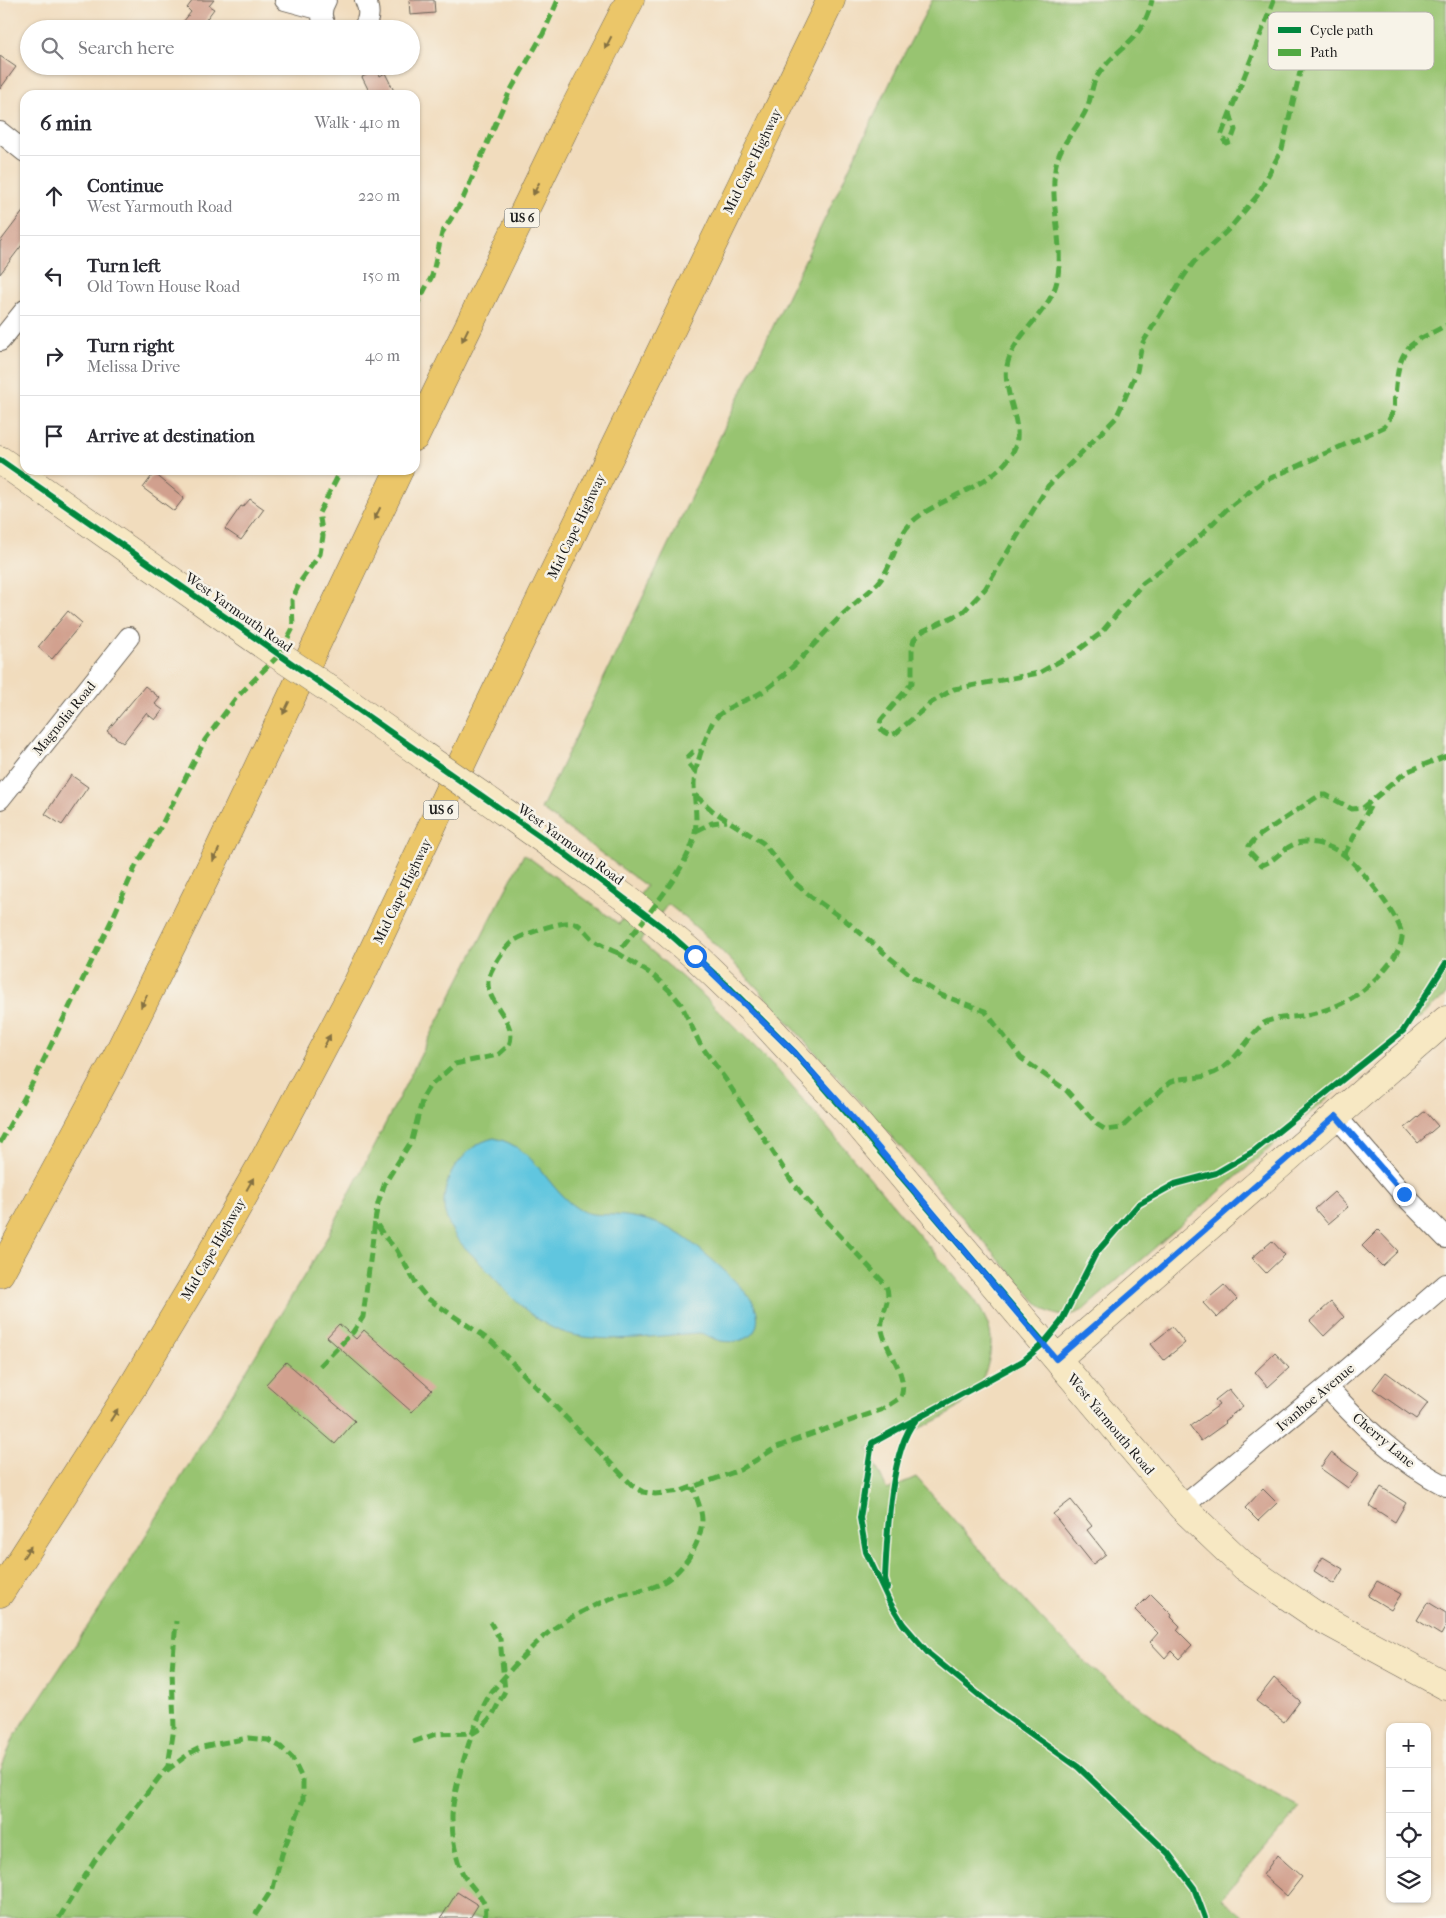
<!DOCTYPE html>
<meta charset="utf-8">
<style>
body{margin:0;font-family:"IM FELL French Canon",serif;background:#f7f7f7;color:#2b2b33}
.controls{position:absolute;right:15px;bottom:15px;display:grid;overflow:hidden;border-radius:10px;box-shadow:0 1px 4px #0004}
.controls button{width:45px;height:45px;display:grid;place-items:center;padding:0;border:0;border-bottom:1px solid #e1e1e2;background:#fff;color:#2b2b33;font:25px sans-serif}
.stop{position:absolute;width:15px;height:15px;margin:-11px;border:4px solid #1a73e8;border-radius:50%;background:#fff}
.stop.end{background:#1a73e8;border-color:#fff;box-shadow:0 1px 5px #0008}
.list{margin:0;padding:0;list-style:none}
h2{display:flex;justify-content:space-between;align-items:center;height:65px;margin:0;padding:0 20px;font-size:21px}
h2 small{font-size:16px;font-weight:400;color:#7c7c81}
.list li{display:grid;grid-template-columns:32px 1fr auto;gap:15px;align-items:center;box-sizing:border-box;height:80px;padding:0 20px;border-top:1px solid #e1e1e2}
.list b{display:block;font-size:19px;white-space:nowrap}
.list p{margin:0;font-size:16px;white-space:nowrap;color:#7c7c81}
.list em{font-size:16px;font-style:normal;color:#7c7c81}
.icon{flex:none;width:28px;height:28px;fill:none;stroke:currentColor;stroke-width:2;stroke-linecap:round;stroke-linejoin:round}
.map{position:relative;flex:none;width:1446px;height:1918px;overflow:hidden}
.search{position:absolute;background:#fff;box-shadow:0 1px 4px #0004;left:20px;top:20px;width:400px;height:55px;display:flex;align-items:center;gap:12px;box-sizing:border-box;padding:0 18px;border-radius:28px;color:#7c7c81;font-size:19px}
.panel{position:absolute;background:#fff;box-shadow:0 1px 4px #0004;left:20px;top:90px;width:400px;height:385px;border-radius:15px}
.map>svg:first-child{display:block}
.green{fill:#98c471;stroke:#5a7046}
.water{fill:#61c6df;stroke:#3e717e}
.building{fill:#d1a08e}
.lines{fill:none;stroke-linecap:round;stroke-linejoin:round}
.minor-casing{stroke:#675f54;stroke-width:22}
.secondary-casing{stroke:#675f54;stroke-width:29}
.motorway-casing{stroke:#675f54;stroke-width:29}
.minor{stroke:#fff;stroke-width:20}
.secondary{stroke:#f7e8c3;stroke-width:28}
.motorway{stroke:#ebc669;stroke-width:28}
.secondary-bridge-casing{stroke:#675f54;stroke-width:29;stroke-linecap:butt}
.secondary-bridge{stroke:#f7e8c3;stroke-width:28}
.quiet{stroke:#52a943;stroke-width:5;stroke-dasharray:10 5;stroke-linecap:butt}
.cycleway-casing{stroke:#f7f3e8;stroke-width:9}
.cycleway{stroke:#00873e;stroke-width:6}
.oneway{fill:#847142}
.route{stroke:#1a73e8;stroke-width:6}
.labels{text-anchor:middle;stroke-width:5;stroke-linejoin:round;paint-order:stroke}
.shield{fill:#f7f3e8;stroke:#5e5c59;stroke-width:1}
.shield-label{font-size:12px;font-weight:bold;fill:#1c1c1c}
.street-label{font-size:14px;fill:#1c1c1c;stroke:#f7f3e8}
.key{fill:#f7f3e8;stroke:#b5b2ab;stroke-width:1}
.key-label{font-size:14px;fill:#1c1c1c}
</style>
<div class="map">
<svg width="1446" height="1918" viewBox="0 0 1446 1918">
<rect width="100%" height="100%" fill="#f7f3e8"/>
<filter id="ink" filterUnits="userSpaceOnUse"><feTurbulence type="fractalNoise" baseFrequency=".02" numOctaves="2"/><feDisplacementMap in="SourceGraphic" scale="10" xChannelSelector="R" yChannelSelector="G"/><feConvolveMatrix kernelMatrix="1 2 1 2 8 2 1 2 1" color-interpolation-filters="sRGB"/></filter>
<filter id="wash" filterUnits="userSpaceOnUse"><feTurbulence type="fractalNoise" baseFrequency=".0096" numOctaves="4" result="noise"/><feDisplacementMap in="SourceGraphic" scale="20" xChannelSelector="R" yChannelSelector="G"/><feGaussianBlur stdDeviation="1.12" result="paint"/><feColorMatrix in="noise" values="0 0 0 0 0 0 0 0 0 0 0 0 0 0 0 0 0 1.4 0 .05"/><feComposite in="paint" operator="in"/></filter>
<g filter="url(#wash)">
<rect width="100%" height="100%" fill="#f1dcbd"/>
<path class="green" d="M932,0H1446V995L1083,1310C1066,1319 1052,1317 1037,1303C960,1215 884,1126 804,1040C761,992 719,943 668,904L640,941L706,998L774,1066L975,1300C982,1312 990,1324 991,1338C992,1364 980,1393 958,1408C934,1425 896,1437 868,1449L887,1490L916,1477C964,1530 1010,1587 1060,1638C1130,1707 1213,1762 1300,1808L1222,1898L1245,1918H0V1772L14,1737L121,1576L324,1243L524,854L619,924L646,886L541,809L902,58Z"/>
<path class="water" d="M494,1138C537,1147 547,1191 580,1210C591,1216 602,1214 614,1215C636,1216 660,1222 679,1234C698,1246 743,1285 754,1304C758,1312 759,1322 755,1330C749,1341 733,1343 721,1341C714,1340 708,1335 700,1333C658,1335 599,1346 560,1331C528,1319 505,1289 482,1265C474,1256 463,1247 456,1237C451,1229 444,1216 444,1206C443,1192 449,1173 458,1163C469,1150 477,1142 494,1138Z"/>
<g id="blocks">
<path class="building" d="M193,0H214L209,6L214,9L199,29H191L183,22L191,12L187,8Z
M409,0H434L435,13L410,15Z
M0,56L16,67L0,89Z
M377,70L380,76L385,73L396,95H371L362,77Z
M25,209V241L0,274V242Z
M154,473L184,498L174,511L143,488Z
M250,499L264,509L241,540L225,529L241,506L243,507Z
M68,611L82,623L52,659L38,647Z
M145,686L160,698L155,704L163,710L155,720L146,713L123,743L107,731Z
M71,775L88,787L62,825L45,814Z
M1425,1111L1438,1126L1418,1143L1405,1128Z
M1334,1192L1348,1207L1328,1224L1315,1209Z
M1378,1230L1398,1251L1382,1266L1362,1246Z
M1272,1241L1285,1255L1266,1273L1252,1258Z
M1224,1285L1237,1299L1217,1318L1203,1303Z
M1331,1302L1344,1317L1324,1336L1310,1321Z
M339,1324L356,1339L364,1330L432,1390L412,1412L327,1337Z
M1172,1327L1185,1343L1164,1360L1151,1344Z
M1275,1353L1289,1368L1268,1387L1255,1372Z
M286,1362L355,1421L335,1444L266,1384Z
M1386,1372L1428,1403L1416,1419L1373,1389Z
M1229,1389L1243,1406L1224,1421L1226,1423L1201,1441L1190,1426L1219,1405L1215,1400Z
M1331,1453L1359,1473L1348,1488L1320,1468Z
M1381,1487L1406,1503L1395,1522L1370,1506Z
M1263,1489L1277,1503L1258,1521L1245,1508Z
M1071,1500L1092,1526L1087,1530L1106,1554L1093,1564L1053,1514Z
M1323,1557L1343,1569L1334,1584L1314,1571Z
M1377,1581L1401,1594L1391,1610L1368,1596Z
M1151,1594L1172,1615L1171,1617L1180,1626L1177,1630L1192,1645L1179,1659L1171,1651L1165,1658L1150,1642L1158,1633L1135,1610Z
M1428,1602L1446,1613V1626L1441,1635L1417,1620Z
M1274,1678L1300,1701L1284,1722L1256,1701Z
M1277,1855L1302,1877L1287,1896L1263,1875Z
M457,1892L478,1905L470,1918H441Z"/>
</g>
</g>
<g filter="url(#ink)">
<use href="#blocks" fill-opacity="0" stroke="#675f54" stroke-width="1"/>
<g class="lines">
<g class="minor-casing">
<path id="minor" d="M285,0L322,10
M326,0C320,10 320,20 328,29
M362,29C370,20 370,10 365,0
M0,132L25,152
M0,341L25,310
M0,799L129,637
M1336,1116L1403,1194L1446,1238
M1327,1387C1361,1424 1400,1463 1446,1486
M1182,1507L1327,1387L1446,1284"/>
</g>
<g class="secondary-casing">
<path id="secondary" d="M0,460L272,651
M329,689L424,756
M485,798L631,902L695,956L761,1019L854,1119L1182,1507L1245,1567L1317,1616L1446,1686
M1057,1359L1446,1020"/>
</g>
<g class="motorway-casing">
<path id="motorway" d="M415,437L568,121L630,0
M0,1273L111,1068L217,854L399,470
M0,1593L131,1389L195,1282L264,1160L358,982L486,712L831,0"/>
</g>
<use href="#minor" class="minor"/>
<use href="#secondary" class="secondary"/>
<use href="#motorway" class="motorway"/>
<g class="secondary-bridge-casing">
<path id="secondary-bridge" d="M272,651L329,689
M424,756L485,798"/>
</g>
<use href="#secondary-bridge" class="secondary-bridge"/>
<path class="quiet" d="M1268,16L1316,17L1322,28L1300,72L1282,149L1257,196L1230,228L1194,262L1184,276L1142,344L1137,371L1116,418L1048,486L985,589L963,612L923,631L914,640L912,647V683L881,720C878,729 883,732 890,735L896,733L932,702L954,689L1039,673L1076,652L1100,634L1143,583L1183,553L1227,509L1262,482L1384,427C1402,409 1389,368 1409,347C1419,337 1434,333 1446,325
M1230,113L1235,130L1231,141L1226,143L1221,136L1274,0
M415,308L432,276L442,233L462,201L509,93L543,34L558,0
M695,772L688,763V757L693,752L702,751
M695,795L713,811L763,843L795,883L810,896L845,920L914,978L941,995L985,1011L1021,1058L1066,1090L1098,1125L1106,1130L1121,1128L1170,1082C1183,1076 1198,1080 1211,1074C1235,1065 1246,1039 1264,1023C1275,1017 1288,1018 1301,1016C1323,1013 1350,1002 1367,987C1379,976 1400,956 1402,938C1404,920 1359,866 1344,855C1333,847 1319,842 1305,842C1286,842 1278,860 1262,865L1249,851V846L1257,837L1320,795H1326L1352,809L1363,808L1406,772L1446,756
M696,831L712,823L727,821
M1344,855L1371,805
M618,953C611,950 604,947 598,943C589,937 584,926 574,923C563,920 520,935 512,942C504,948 489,971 488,981C486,1003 519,1023 509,1045L498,1055L455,1064L429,1087L423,1097L412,1140L385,1183L378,1203L375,1221L384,1236L396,1249L418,1287L427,1298L492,1342L633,1486L643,1492L655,1494L681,1491L740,1470L777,1447L795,1440L881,1410L901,1397C909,1374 886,1352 882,1330C879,1314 894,1299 885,1284L806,1199L791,1180L726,1080L700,1044L681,1004L671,992L654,976L618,953C640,924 678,880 691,847C700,826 694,804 694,783C695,768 701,752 706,738C709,731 711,722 717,717C730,703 753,700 768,688C794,669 816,641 839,618C851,606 866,595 878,583C894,565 895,538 912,522C938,497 1000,486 1015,447C1024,424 1002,392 1007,366C1013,334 1050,313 1057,281C1065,242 1048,202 1056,164C1061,142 1079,127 1087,108C1092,96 1091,85 1098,75C1119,44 1142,43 1152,0
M0,1143L35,1078L115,913L137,863L159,830L205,740L236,698L279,655L293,628L292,600L300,582L320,554L323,536L319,513L341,470
M320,1366L353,1332L363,1317L375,1221
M413,1742L436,1734L473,1733L483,1727L492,1716L505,1691L500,1639L490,1622
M166,1771L190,1753L202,1747L248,1738L268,1740L281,1747L292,1758L303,1780V1800L282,1854L273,1888L253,1918
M59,1918L95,1860L168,1766L174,1728L172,1670L176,1621
M485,1918C490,1898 469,1888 462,1872C455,1856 452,1835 452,1817C452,1791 477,1708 494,1689C511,1669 540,1636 562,1623C579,1613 598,1603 617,1596C628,1592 641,1592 653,1587C679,1578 701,1547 702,1520C702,1510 696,1497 693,1487"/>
<g class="cycleway-casing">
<path id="cycleway" d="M0,460L564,853L663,928L728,986L794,1052L1044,1343
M887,1588L885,1578C887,1539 890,1450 915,1421
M1205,1918L1194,1888L1168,1853L1078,1767L996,1709L929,1654L903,1624L889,1601L866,1552L860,1518L872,1443L1023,1361L1044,1343L1061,1322L1096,1253L1139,1204L1175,1184L1216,1173L1254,1151L1403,1031L1446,963"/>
</g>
<use href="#cycleway" class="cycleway"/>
</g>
<defs><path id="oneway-solid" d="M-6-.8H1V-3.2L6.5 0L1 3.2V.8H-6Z" transform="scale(1.25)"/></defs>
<g class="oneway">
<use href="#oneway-solid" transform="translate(608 43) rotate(117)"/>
<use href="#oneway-solid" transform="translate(536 189) rotate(116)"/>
<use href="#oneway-solid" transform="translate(465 335) rotate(116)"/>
<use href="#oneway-solid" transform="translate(377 514) rotate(116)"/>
<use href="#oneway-solid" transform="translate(286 708) rotate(116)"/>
<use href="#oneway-solid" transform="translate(216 855) rotate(116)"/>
<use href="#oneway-solid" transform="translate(144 1001) rotate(116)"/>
<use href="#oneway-solid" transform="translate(327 1041) rotate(-62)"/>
<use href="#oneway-solid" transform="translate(250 1184) rotate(-61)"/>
<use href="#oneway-solid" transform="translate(114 1415) rotate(-58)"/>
<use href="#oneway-solid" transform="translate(27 1552) rotate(-56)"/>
</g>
</g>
<g class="lines" filter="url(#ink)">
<path class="route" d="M695,956L794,1052L854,1119L1056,1359L1336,1116L1404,1194"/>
</g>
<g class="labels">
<g class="shield">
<rect x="504.5" y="208.5" width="35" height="19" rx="4"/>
<rect x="423.5" y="800.5" width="35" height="19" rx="4"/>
</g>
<g class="shield-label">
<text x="522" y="222">US 6</text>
<text x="441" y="814">US 6</text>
</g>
<g class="street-label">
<text transform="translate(752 161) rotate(-64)" y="5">Mid Cape Highway</text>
<text transform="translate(576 526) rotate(-64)" y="5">Mid Cape Highway</text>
<text transform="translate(239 612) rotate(35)" y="5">West Yarmouth Road</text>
<text transform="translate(64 718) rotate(-51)" y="5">Magnolia Road</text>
<text transform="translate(571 844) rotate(36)" y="5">West Yarmouth Road</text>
<text transform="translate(402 891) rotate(-64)" y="5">Mid Cape Highway</text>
<text transform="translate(213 1249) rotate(-60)" y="5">Mid Cape Highway</text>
<text transform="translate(1315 1397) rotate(-40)" y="5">Ivanhoe Avenue</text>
<text transform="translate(1111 1424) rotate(50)" y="5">West Yarmouth Road</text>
<text transform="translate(1384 1440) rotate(40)" y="5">Cherry Lane</text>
</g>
</g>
<rect x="1268" y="12" width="166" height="58" rx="8" class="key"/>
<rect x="1278" y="27" width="23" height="6" fill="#00873e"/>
<rect x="1278" y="49" width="23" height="7" fill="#52a943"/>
<g class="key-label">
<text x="1310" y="35">Cycle path</text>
<text x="1310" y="57">Path</text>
</g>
</svg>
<div class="controls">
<button>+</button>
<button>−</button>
<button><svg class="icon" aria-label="locate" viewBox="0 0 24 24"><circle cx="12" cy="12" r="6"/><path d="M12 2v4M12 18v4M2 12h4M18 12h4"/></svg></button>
<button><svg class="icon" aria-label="layers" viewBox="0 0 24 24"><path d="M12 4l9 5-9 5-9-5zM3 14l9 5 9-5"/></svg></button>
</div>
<div class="stop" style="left:695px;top:956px"></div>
<div class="stop end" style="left:1404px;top:1194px"></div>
<div class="search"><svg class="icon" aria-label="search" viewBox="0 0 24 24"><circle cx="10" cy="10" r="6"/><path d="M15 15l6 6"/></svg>Search here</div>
<section class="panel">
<h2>6 min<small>Walk · 410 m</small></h2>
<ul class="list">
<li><svg class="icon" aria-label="ahead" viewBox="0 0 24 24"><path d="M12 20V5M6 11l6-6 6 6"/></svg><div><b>Continue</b><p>West Yarmouth Road</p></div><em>220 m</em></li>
<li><svg class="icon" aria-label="left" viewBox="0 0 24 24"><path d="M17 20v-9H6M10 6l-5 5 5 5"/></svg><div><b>Turn left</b><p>Old Town House Road</p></div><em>150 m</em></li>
<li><svg class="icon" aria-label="right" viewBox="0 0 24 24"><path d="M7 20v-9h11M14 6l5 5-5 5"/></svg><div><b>Turn right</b><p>Melissa Drive</p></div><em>40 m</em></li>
<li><svg class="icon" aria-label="arrive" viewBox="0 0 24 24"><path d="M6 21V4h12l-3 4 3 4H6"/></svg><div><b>Arrive at destination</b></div></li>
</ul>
</section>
</div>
